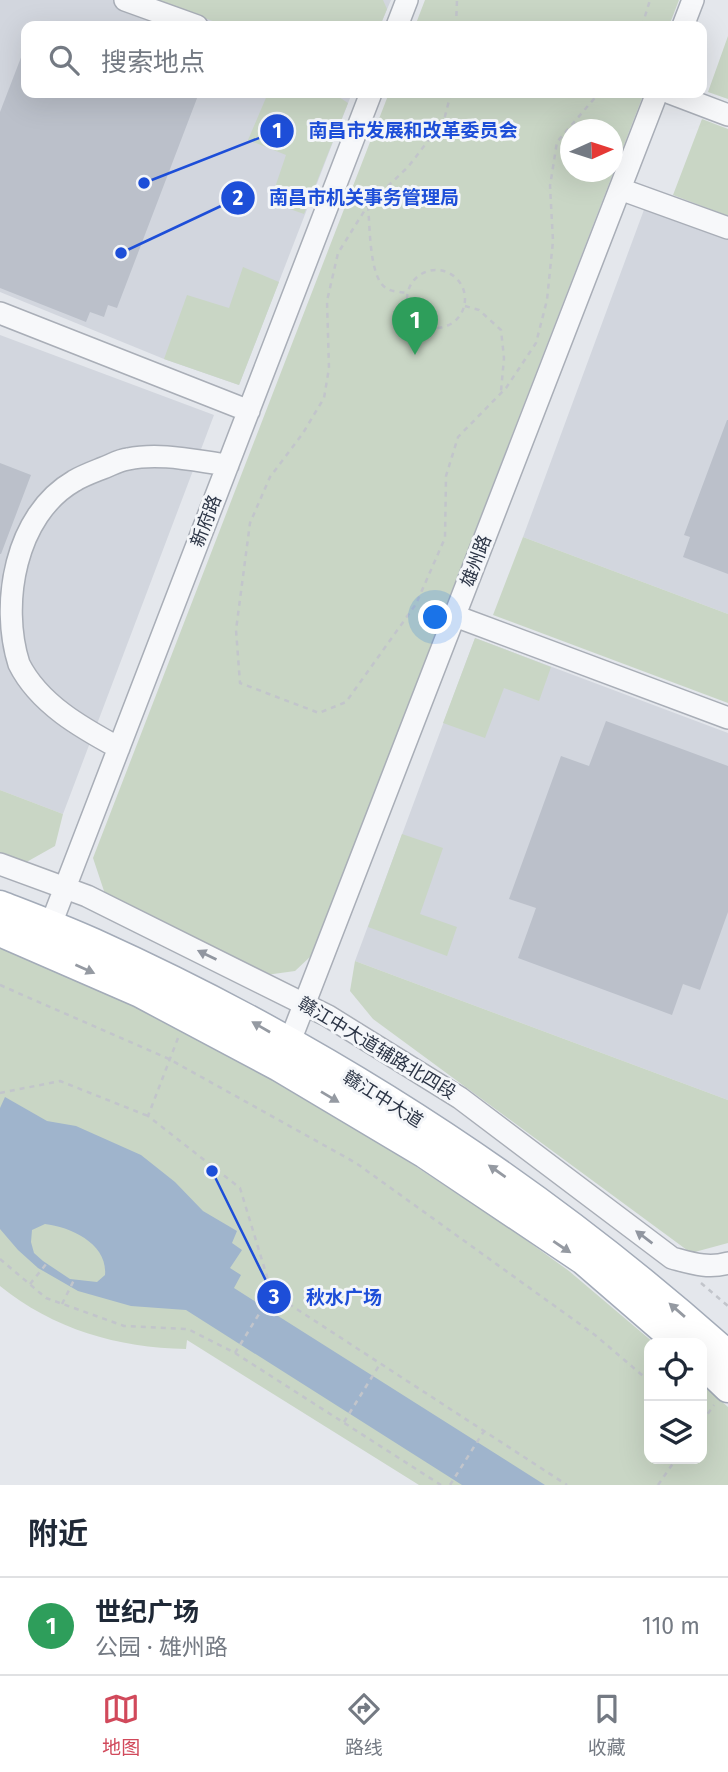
<!DOCTYPE html>
<html lang="zh">
<meta charset="utf-8">
<style>
body{margin:0;font-family:"Fira Sans","Noto Sans SC",sans-serif;background:#f6f6f7;color:#1f2937}
.controls{position:absolute;right:21px;bottom:21px;display:grid;overflow:hidden;border-radius:14px;box-shadow:0 7px 28px #0002}
.controls button{width:63px;height:63px;display:grid;place-items:center;padding:0;border:0;border-bottom:2px solid #e0e1e3;background:#fff;color:#1f2937;font:35px sans-serif}
.compass{position:absolute;left:560px;top:119px;width:63px;height:63px;border-radius:50%;background:#fff;box-shadow:0 7px 28px #0002;rotate:87deg}
.you{position:absolute;left:436px;top:618px;width:24px;height:24px;margin:-18px;border:5px solid #fff;border-radius:50%;background:#1a73e8;box-shadow:0 0 0 10px #1a73e833}
.badge{display:grid;place-items:center;width:46px;height:46px;border-radius:50%;background:#d1495b;color:#fff;font-size:23px;font-weight:700}
.pin{position:absolute;translate:-50% -58px;filter:drop-shadow(0 2px 4px #0008)}
.pin::after{content:'';position:absolute;top:37px;width:24px;height:21px;background:inherit;clip-path:polygon(0 0,100% 0,50% 100%)}
.list{margin:0;padding:0;list-style:none}
h2{display:flex;justify-content:space-between;align-items:center;height:91px;margin:0;padding:0 28px;font-size:30px}
h2 small{font-size:23px;font-weight:400;color:#747a83}
.list li{display:grid;grid-template-columns:46px 1fr auto;gap:21px;align-items:center;box-sizing:border-box;height:98px;padding:0 28px;border-top:2px solid #e0e1e3}
.list b{display:block;font-size:26px;white-space:nowrap}
.list p{margin:0;font-size:23px;white-space:nowrap;color:#747a83}
.list em{font-size:23px;font-style:normal;color:#747a83}
.icon{flex:none;width:38px;height:38px;fill:none;stroke:currentColor;stroke-width:2;stroke-linecap:round;stroke-linejoin:round}
.map{position:relative;flex:none;width:728px;height:1485px;overflow:hidden}
.search{position:absolute;background:#fff;box-shadow:0 7px 28px #0002;left:21px;right:21px;top:21px;height:77px;display:flex;align-items:center;gap:18px;box-sizing:border-box;padding:0 24px;border-radius:14px;color:#747a83;font-size:26px}
.sheet{height:189px;background:#fff}
nav{display:flex;justify-content:space-around;align-items:center;box-sizing:border-box;height:98px;border-top:2px solid #e0e1e3;background:#fff;font-size:19px;color:#747a83}
nav a{display:grid;justify-items:center;gap:4px}
nav .on{color:#d1495b}
.map>svg:first-child{display:block}
.built{fill:#d2d6de}
.green{fill:#c9d6c5;fill-rule:evenodd}
.water{fill:#9fb4cc;fill-rule:evenodd}
.building{fill:#bbc0ca}
.lines{fill:none;stroke-linecap:round;stroke-linejoin:round}
.minor-casing{stroke:#a9aeb7;stroke-width:24}
.major-casing{stroke:#a3abb8;stroke-width:31}
.path{stroke:#c2c5cb;stroke-width:2.5;stroke-dasharray:5 5;stroke-linecap:butt}
.minor{stroke:#f7f8fa;stroke-width:21}
.major{stroke:#fff;stroke-width:28}
.oneway{fill:#9196a0}
.oneway2{fill:#959aa2}
.labels{text-anchor:middle;stroke-width:6;stroke-linejoin:round;paint-order:stroke}
.street-label{font-size:18px;fill:#2b3445;stroke:#f4f6f9}
.leader{fill:none;stroke:#1d4ed8;stroke-width:2.5}
.callout-dot{fill:#1d4ed8;stroke:#f4f6f9;stroke-width:2.5}
.mark-label{font-size:21px;text-anchor:middle;font-weight:bold;fill:#fff}
.callout-label{font-size:19px;text-anchor:middle;font-weight:bold;fill:#1d4ed8;stroke:#f4f6f9;stroke-width:6;stroke-linejoin:round;paint-order:stroke}
</style>
<div class="map">
<svg width="728" height="1485" viewBox="0 0 728 1485">
<rect width="100%" height="100%" fill="#e4e7ec"/>
<path class="built" d="M0,0H391L380,26H26V93H352L239,385L164,359L0,292Z
M645,207L728,238V614L523,537Z
M0,335L214,415L63,814L0,790Z
M475,638L728,733V1100L355,961Z"/>
<path class="green" d="M157,0H383L387,9L380,26H226Z
M425,0H679L669,26H415Z
M728,36V99L708,92Z
M268,93H333L348,103L304,214L270,202L286,155L248,140Z
M389,93H644L311,956L295,971L266,975L106,897L93,858ZM570,130H612V172H570Z
M702,119L728,129V216L673,195Z
M243,267L279,282L239,385L164,359L187,295L229,308Z
M523,537L728,614V703L493,615Z
M475,638L551,667L539,701L504,688L485,738L443,723Z
M0,790L63,814L55,846L23,864L0,855Z
M402,834L443,848L420,914L457,927L447,956L368,927Z
M0,947L86,982L276,1079L339,1116L508,1227L569,1271L654,1343H649V1459H702V1384L728,1407V1485H419L187,1340L186,1349C118,1348 53,1329 0,1286Z
M355,961L728,1100V1243L691,1253L373,1019L350,991Z"/>
<path class="water" d="M5,1097L47,1121L76,1126L141,1155L175,1182L203,1211L237,1231L232,1243L242,1250L230,1268L241,1275L234,1288L545,1485H462L186,1310L131,1306L78,1291L38,1268L18,1250L0,1229V1108ZM45,1224C71,1227 108,1244 105,1275L97,1282L70,1279L43,1261L34,1253L31,1242L32,1230Z"/>
<path class="building" d="M25,47L26,93H199L117,308L108,305L104,317L90,312L86,322L0,288V112Z
M727,420H728V574L683,557L690,537L684,535Z
M0,463L31,475L1,554H0Z
M606,721L728,766V912L700,990L683,984L672,1015L518,958L536,908L509,899L561,756L589,766Z"/>
<g class="lines">
<g class="minor-casing">
<path id="minor" d="M125,0L197,26
M397,26L407,0
M683,26L693,0
M670,93L728,115
M620,189L728,228
M0,313L249,411
M455,616L728,718
M119,748C82,728 39,704 19,664C0,604 15,515 74,481C82,476 93,472 103,468C111,465 119,460 128,459C160,452 196,461 228,465
M0,864L87,896L328,1016L460,1098L672,1258C691,1263 708,1269 728,1263
M46,937L371,93
M285,1054L657,93"/>
</g>
<g class="major-casing">
<path id="major" d="M0,905C31,917 63,929 94,943C324,1047 539,1186 728,1355
M0,932L140,993L279,1067L425,1154L583,1260L679,1343
M702,1363L728,1388"/>
</g>
<path class="path" d="M456,26L457,0
M642,26L650,0
M451,93L444,120L408,167L368,205L338,253L327,301L329,368L324,398L303,433L270,477L250,523L236,630L240,683L319,713L346,702L416,604L445,538L446,476L458,437L506,388L536,343L547,300L553,241L550,186L557,142L599,93
M368,206C370,225 369,278 386,288C392,292 401,292 408,293
M407 299a29 29 0 1 1 58 0a29 29 0 1 1-58 0Z
M465,306L479,310L501,330L504,358L501,391
M0,985L169,1059L356,1163L595,1335L649,1381
M178,1038L148,1116L240,1188L272,1293L567,1485
M0,1093L60,1081L148,1116
M0,1259L46,1298L124,1326L188,1329L235,1353L441,1485
M701,1283L728,1306
M30,1284L47,1263
M62,1304L74,1280
M235,1353L272,1293
M344,1422L380,1364
M702,1422L714,1405
M450,1485L484,1431
M658,1485L676,1459"/>
<use href="#minor" class="minor"/>
<use href="#major" class="major"/>
</g>
<defs><path id="oneway-solid" d="M-6-.8H1V-3.2L6.5 0L1 3.2V.8H-6Z" transform="scale(1.75)"/></defs>
<g class="oneway">
<use href="#oneway-solid" transform="translate(207 955) rotate(-154)"/>
<use href="#oneway-solid" transform="translate(644 1237) rotate(-143)"/>
</g>
<g class="oneway2">
<use href="#oneway-solid" transform="translate(85 969) rotate(24)"/>
<use href="#oneway-solid" transform="translate(261 1027) rotate(-150)"/>
<use href="#oneway-solid" transform="translate(330 1097) rotate(31)"/>
<use href="#oneway-solid" transform="translate(497 1171) rotate(-145)"/>
<use href="#oneway-solid" transform="translate(562 1247) rotate(34)"/>
<use href="#oneway-solid" transform="translate(677 1310) rotate(-139)"/>
</g>
<g class="labels">
<g class="street-label">
<text transform="translate(206 521) rotate(-69)" y="6">新府路</text>
<text transform="translate(476 561) rotate(-69)" y="6">雄州路</text>
<text transform="translate(377 1048) rotate(31)" y="6">赣江中大道辅路北四段</text>
<text transform="translate(383 1099) rotate(32)" y="6">赣江中大道</text>
</g>
</g>
<path class="leader" d="M144 183L277 131M121 253L238 198M212 1171L274 1297"/>
<g class="callout-dot">
<circle cx="144" cy="183" r="7"/>
<circle cx="121" cy="253" r="7"/>
<circle cx="212" cy="1171" r="7"/>
<circle cx="277" cy="131" r="18"/>
<circle cx="238" cy="198" r="18"/>
<circle cx="274" cy="1297" r="18"/>
</g>
<g class="mark-label">
<text x="277" y="138">1</text>
<text x="238" y="205">2</text>
<text x="274" y="1304">3</text>
</g>
<g class="callout-label">
<text x="413" y="137">南昌市发展和改革委员会</text>
<text x="364" y="204">南昌市机关事务管理局</text>
<text x="344" y="1304">秋水广场</text>
</g>
</svg>
<div class="controls">
<button><svg class="icon" aria-label="locate" viewBox="0 0 24 24"><circle cx="12" cy="12" r="6"/><path d="M12 2v4M12 18v4M2 12h4M18 12h4"/></svg></button>
<button><svg class="icon" aria-label="layers" viewBox="0 0 24 24"><path d="M12 4l9 5-9 5-9-5zM3 14l9 5 9-5"/></svg></button>
</div>
<svg class="compass" viewBox="-18 -18 36 36"><path d="M0-13l5 13h-10z" fill="#e53935"/><path d="M0 13l5-13h-10z" fill="#747a83"/></svg>
<div class="you"></div>
<div class="pin badge" style="left:415px;top:355px;background:#2e9e5b">1</div>
<div class="search"><svg class="icon" aria-label="search" viewBox="0 0 24 24"><circle cx="10" cy="10" r="6"/><path d="M15 15l6 6"/></svg>搜索地点</div>
</div>
<section class="sheet">
<h2>附近<small></small></h2>
<ul class="list">
<li><span class="badge" style="background:#2e9e5b">1</span><div><b>世纪广场</b><p>公园 · 雄州路</p></div><em>110 m</em></li>
</ul>
</section>
<nav>
<a class="on"><svg class="icon" aria-label="map" viewBox="0 0 24 24"><path d="M3 6l6-2 6 2 6-2v14l-6 2-6-2-6 2zM9 4v14M15 6v14"/></svg>地图</a>
<a><svg class="icon" aria-label="directions" viewBox="0 0 24 24"><path d="M12 3l9 9-9 9-9-9zM9 14v-3h6M13 9l2 2-2 2"/></svg>路线</a>
<a><svg class="icon" aria-label="saved" viewBox="0 0 24 24"><path d="M7 4h10v16l-5-4-5 4z"/></svg>收藏</a>
</nav>
